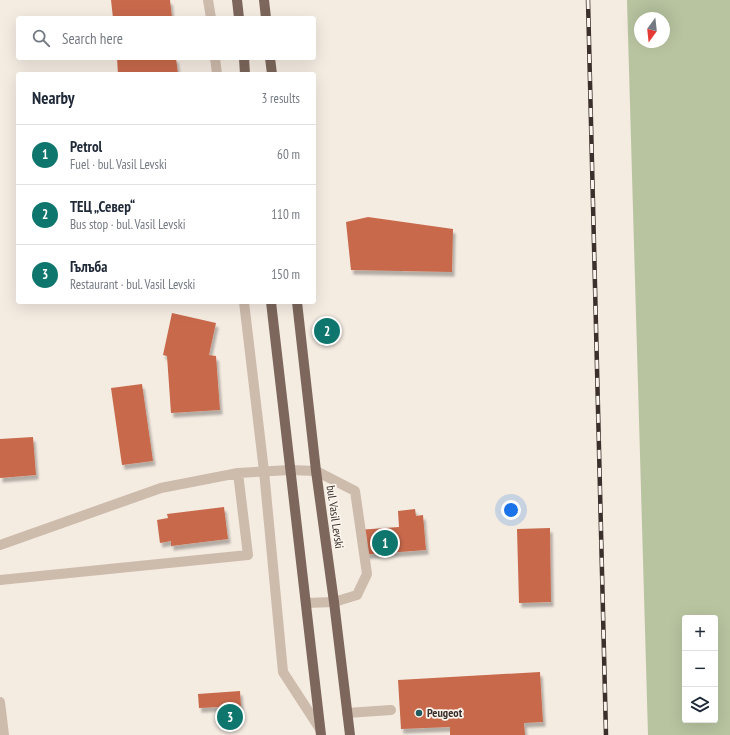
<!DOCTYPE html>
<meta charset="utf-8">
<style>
body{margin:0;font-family:"PT Sans Narrow",sans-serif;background:#f6f6f7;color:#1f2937}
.controls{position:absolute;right:12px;bottom:12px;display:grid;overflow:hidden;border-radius:4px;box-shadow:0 4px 16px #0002}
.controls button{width:36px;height:36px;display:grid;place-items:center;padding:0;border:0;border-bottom:1px solid #e0e1e3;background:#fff;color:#1f2937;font:20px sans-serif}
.compass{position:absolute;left:634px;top:12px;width:36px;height:36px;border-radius:50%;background:#fff;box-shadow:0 4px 16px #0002;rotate:195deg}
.you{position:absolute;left:511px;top:510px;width:14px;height:14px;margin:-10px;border:3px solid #fff;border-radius:50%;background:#1a73e8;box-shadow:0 0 0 6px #1a73e833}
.badge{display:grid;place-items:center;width:26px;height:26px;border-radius:50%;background:#0f766e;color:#fff;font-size:13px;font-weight:700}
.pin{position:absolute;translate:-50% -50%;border:2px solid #fff;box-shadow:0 1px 4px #0006}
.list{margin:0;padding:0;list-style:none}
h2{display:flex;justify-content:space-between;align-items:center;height:52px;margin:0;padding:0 16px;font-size:17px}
h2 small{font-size:13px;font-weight:400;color:#747a83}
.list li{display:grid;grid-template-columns:26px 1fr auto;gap:12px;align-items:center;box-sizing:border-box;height:60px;padding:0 16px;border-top:1px solid #e0e1e3}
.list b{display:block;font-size:15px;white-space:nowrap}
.list p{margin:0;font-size:13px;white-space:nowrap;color:#747a83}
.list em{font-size:13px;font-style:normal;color:#747a83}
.icon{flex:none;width:22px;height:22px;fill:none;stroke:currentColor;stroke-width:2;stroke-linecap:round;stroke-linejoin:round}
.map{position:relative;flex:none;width:730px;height:735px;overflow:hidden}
.search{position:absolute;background:#fff;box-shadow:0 4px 16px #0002;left:16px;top:16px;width:300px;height:44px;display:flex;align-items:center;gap:10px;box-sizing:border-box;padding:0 14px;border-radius:4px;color:#747a83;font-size:15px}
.panel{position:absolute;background:#fff;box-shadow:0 4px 16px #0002;left:16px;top:72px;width:300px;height:232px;border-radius:4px}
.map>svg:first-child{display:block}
.green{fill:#b8c4a0;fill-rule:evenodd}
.building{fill:#c8694b;filter:url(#shadow)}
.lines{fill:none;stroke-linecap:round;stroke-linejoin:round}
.service{stroke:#cdbbac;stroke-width:10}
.minor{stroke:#cdbbac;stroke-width:10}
.primary{stroke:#7d675c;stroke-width:10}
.rail-casing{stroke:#3b302b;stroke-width:4.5}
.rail{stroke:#fbf5ee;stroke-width:3;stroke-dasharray:9;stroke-linecap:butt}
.poi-dot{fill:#1f5a5e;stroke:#fbf5ee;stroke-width:1.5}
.labels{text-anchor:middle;stroke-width:3.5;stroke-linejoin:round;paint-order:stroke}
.street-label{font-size:12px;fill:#3b302b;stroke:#fbf5ee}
.poi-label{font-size:12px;font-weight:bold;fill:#3b302b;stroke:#fbf5ee;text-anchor:start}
</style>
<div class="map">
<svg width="730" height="735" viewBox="0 0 730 735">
<defs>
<filter id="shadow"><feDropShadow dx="2.5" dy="4.5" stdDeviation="1" flood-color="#0004"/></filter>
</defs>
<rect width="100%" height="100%" fill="#f4ebe1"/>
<path class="green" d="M627,0H730V735H648ZM640,18H664V42H640ZM685,618H715V720H685Z"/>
<path class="building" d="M111,0H170L172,18H113Z
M117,58H176L178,74H118Z
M368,217L453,229L452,272L351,270L346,222Z
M172,313L216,323L209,355L216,356L220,410L171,413L167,356L163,355Z
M142,384L153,461L122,465L111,388Z
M33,437L36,475L0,478V439Z
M224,507L228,539L171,546V541L160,543L157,520L168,518L167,514Z
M415,509L416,516L423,515L426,550L360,555L357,530L399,527L398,511Z
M550,528L551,602L519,603L517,529Z
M540,672L543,722L524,723L525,735H450V727L401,729L398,680Z
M240,691L241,706L199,708L198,694Z"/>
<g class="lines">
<path class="service" d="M0,545L161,488L238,473L290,470L316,471L355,491L367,574L357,595L334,602L306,603
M0,580L248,555L238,473
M0,702L4,735
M347,713L391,710"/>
<path class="minor" d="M208,0L211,18
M215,58L217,74
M244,302L264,471L283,672L320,729"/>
<path class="primary" d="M237,0L239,18
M264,0L266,18
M244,58L245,74
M270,58L272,74
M271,302L321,735
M297,302L316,471L334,602L350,735"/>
<g class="rail-casing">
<path id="rail" d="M588,0L606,735"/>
</g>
<use href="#rail" class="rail"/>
</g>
<circle class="poi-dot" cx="419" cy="713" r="4"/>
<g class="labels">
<g class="street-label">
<text transform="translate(335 517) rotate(82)" y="4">bul. Vasil Levski</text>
</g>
<g class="poi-label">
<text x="427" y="717">Peugeot</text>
</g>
</g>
</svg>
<div class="controls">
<button>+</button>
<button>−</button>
<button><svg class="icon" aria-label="layers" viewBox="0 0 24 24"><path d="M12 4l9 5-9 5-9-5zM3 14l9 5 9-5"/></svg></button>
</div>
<svg class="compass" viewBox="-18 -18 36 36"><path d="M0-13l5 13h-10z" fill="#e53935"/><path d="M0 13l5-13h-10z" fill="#747a83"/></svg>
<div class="you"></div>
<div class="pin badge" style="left:385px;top:543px">1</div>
<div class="pin badge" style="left:327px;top:331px">2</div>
<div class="pin badge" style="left:230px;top:717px">3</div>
<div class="search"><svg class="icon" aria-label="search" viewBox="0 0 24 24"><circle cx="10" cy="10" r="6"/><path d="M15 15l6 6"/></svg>Search here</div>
<section class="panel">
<h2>Nearby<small>3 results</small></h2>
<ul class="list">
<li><span class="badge">1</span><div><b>Petrol</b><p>Fuel · bul. Vasil Levski</p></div><em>60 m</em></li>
<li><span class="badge">2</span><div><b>ТЕЦ „Север“</b><p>Bus stop · bul. Vasil Levski</p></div><em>110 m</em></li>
<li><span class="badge">3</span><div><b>Гълъба</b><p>Restaurant · bul. Vasil Levski</p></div><em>150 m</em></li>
</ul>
</section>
</div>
